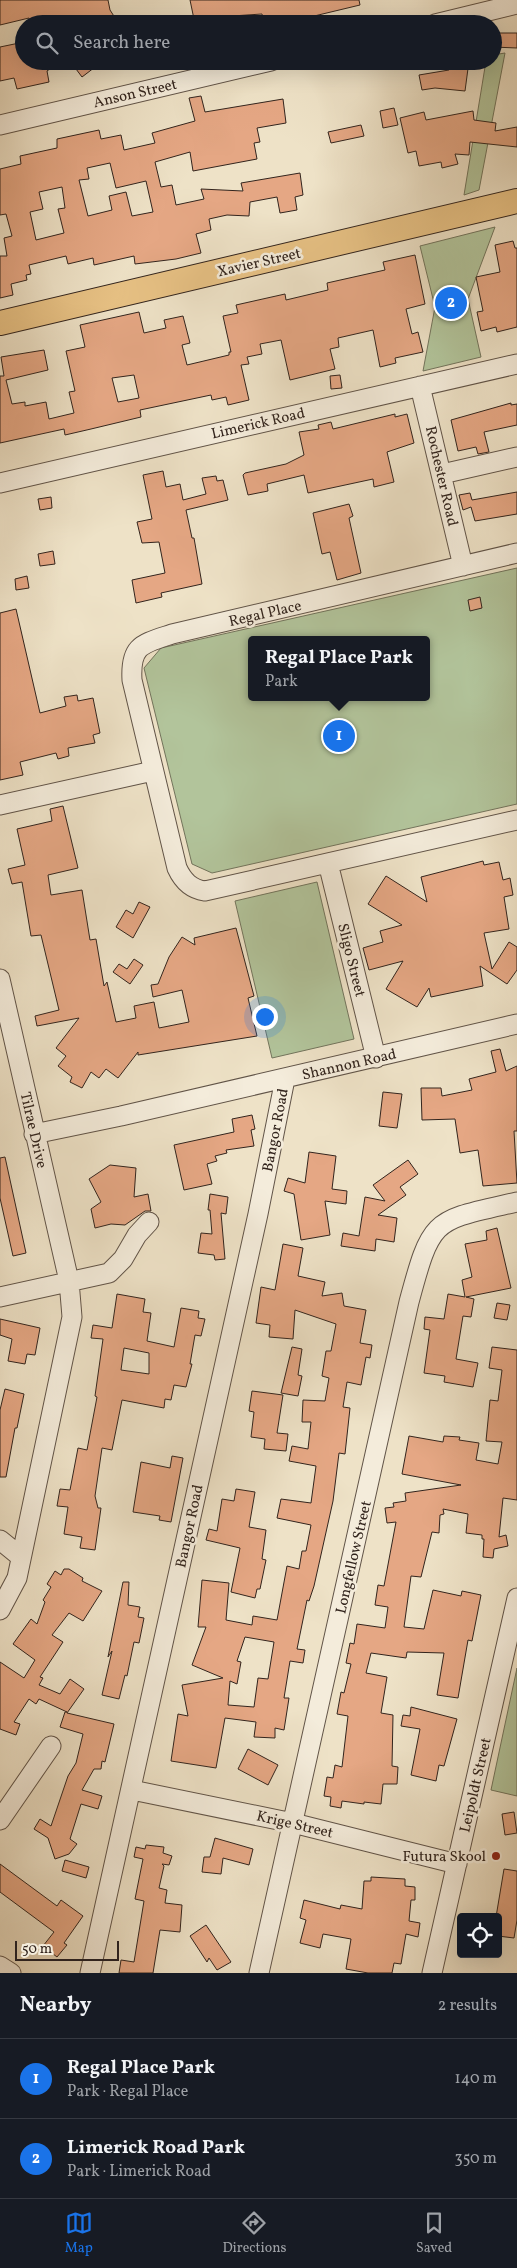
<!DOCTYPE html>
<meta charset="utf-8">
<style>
body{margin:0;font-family:Vollkorn,serif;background:#242831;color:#f1f3f6}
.controls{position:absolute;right:15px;bottom:15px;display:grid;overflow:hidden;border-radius:5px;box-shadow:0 5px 20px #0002}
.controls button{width:45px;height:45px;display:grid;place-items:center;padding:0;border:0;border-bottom:1px solid #363941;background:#171b24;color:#f1f3f6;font:25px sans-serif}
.scale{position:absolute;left:15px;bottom:12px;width:104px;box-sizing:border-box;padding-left:5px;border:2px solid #32241d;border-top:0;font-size:14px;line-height:18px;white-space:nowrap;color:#32241d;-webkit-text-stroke:4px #f4ecdb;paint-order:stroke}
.you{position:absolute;left:264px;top:1016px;width:18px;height:18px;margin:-12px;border:4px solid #fff;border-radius:50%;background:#1a73e8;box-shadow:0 0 0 8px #1a73e833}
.badge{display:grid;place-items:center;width:32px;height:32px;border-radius:50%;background:#1a73e8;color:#fff;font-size:16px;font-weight:700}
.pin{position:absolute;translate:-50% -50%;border:2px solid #fff;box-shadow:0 1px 5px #0006}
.popup{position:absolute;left:248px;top:636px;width:182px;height:65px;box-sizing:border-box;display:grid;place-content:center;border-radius:5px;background:#171b24;filter:drop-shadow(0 1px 4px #0005);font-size:16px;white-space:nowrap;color:#9ea1a6}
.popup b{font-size:19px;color:#f1f3f6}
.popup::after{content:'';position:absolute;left:50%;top:100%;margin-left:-10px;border:10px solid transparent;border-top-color:#171b24}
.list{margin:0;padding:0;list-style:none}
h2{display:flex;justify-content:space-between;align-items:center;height:65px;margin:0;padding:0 20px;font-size:21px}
h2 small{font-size:16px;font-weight:400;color:#9ea1a6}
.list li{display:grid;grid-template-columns:32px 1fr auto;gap:15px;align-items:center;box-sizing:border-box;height:80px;padding:0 20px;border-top:1px solid #363941}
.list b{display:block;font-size:19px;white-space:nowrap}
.list p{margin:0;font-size:16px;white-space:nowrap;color:#9ea1a6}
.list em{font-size:16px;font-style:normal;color:#9ea1a6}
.icon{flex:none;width:28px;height:28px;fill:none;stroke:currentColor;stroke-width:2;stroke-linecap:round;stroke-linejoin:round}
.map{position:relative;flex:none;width:517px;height:1973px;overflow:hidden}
.search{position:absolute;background:#171b24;box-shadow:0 5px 20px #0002;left:15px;right:15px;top:15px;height:55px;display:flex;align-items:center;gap:12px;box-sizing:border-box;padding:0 18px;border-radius:28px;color:#9ea1a6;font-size:19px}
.sheet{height:225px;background:#171b24}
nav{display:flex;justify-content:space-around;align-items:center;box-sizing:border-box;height:70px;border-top:1px solid #363941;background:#171b24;font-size:14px;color:#9ea1a6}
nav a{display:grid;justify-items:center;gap:2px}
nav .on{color:#1a73e8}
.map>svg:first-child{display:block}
.green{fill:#b2c49b;stroke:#72745c;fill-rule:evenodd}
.building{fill:#e5a784;stroke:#32241d;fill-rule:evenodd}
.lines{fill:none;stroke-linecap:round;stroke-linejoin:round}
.minor-casing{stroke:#615448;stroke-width:21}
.major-casing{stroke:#32241d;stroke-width:26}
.minor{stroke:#f4ecdb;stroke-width:19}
.major{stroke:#e7c184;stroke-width:24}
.poi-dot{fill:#8f2418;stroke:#f4ecdb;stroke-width:2}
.labels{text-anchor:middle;stroke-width:5;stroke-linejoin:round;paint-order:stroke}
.street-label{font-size:15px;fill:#32241d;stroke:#f4ecdb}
.poi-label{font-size:15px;fill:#32241d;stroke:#f4ecdb;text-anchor:end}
</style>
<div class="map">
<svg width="517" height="1973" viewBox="0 0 517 1973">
<rect width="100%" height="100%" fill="#eee2c7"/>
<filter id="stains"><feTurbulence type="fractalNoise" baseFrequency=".004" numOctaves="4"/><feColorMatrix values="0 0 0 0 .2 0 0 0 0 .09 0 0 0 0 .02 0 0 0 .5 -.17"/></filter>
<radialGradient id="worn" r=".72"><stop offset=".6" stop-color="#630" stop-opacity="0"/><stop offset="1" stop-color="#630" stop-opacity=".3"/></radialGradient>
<path class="green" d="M505,53L479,190L464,195L486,61H493V55Z
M495,227L468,299L481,357L423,371L435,307L420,246Z
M517,568V804L212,873L192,864L144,668L161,648ZM252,640H426V697H252Z
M317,882L354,1039L272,1058L235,901Z
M517,1668V1796L491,1790Z"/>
<path class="building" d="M0,0H108L110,10L119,24H30L29,18L0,25Z
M190,0H359L360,5L310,17L312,24H301L299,18L264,24L262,14L232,16L234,24H195Z
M493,33H517V48L493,47Z
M24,42V61H61L47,71L49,82L17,89L14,78L0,81V47Z
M70,61H103L82,77Z
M449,61H469L465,91L435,88L422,90L419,75L449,70Z
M201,96L205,112L283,99L286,123L257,128L260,142L254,143L257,159L193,171L190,152L155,162L161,187L172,185L176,205L204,199L201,189L243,191L241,183L300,173L303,195L295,197L297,210L280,213L277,197L250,202L249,216L227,215L209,219L211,230L196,234L201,253L176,259L135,264L134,256L94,265L93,258L68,264L66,256L29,265L31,274L26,275L27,280L11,284L13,295L0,298V256H7L4,238L12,236L6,214L0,215V169L21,164L20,156L57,148V139L99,130L101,139L121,135L124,150L155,143L152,133L195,121L189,98ZM110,163L116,188L146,181L153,212L132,216L126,192L109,196L112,210L88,216L79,180L89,179L87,168ZM62,187L65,208L58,209L64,233L36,240L30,212L43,209L39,192Z
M394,108L398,125L383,128L380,111Z
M473,111L474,120L496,123L495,131L517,127V147L470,142L469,155L455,154L458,164L442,168L441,162L419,166L416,151L408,153L400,118L424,112L426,120Z
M361,125L364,136L331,143L328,132Z
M513,241L515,248H517V327L497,332L496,327L481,331L477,312L483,311L476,277L500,272L495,245Z
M415,255L425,304L406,309L412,334L418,332L423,352L395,358L396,363L380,367L373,330L338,338L339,347L330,349L335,369L290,380L281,340L260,344L262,354L247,357L249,364L241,365L249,400L228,405L226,397L212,400L211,395L140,410L141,417L91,429L65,435L64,429L0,443V376H4L1,357L44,350L48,370L6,380L12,404L25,402V406L46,402L49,419L74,413L69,392L75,391L66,351L85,347L80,325L139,312L144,333L166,328L164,320L183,316L190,343L182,345L187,365L229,355V352H231L223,316L238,313L236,305L285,294L286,300L328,290L327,283L385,270L383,262ZM134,375L139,398L118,402L112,378Z
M340,375L342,388L331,389L330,376Z
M511,403V405L517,404V425L484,432L489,452L478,454L476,447L458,451L451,420Z
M395,414V417L407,414L414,443L387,452L394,482L374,487L373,479L308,493L304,475L267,484L268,491L248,495L243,475L245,473L286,464L304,455L299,432L319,429L318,425L331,422L333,429Z
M163,471L166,487L180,484L183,500L206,494L202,478L216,476L217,481L223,480L228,500L186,510L192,538H194L202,584L161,593L162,597L136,603L132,580L165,573L159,542L142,543L137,522L152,519L143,475Z
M517,492V514L475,521L471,507L463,510L459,495L470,493L472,500Z
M51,497L52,508L40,510L38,499Z
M349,504L353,516L349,518L361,573L337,580L330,552L322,554L313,513Z
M53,551L55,564L40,566L38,554Z
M27,576L29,588L16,590L15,579Z
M480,597L482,608L470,611L468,600Z
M16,609L40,713L66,706L64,697L77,695L78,701L93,698L100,733L93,735L95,743L68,748L69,756L58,759L56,753L20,762L23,775L0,780V613Z
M63,806L78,868L48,875L51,895L82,890L90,940L96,939L104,986L107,982L116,1022L136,1018L134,1006L154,1002L159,1028L189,1022L182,990L153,997L151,985L158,984L169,957L182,937L195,945L194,938L236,928L254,996L248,998L257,1036L138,1055V1052L118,1078L106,1069L99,1078L91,1072L82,1088L70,1082L72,1077L58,1066L66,1056L56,1048L79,1018L37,1026L35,1016L59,1010L41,935L31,936L22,882L12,884L8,869L25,865L17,829L52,821L50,809Z
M483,861L484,865L499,862L503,880L510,878L513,895L504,897L509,929L484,933L492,969L509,942L517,947V970L507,984L480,966L483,986L431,997L429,988L417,1007L386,989L403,961L369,970L363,948L383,942L380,931L402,925L368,904L386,876L427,902L421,877Z
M139,902L150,907L133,938L116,927L126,910L133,914Z
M134,959L143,965L130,984L113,972L119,964L127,969Z
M500,1049L506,1071L517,1066V1131H514L517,1183L483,1186L478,1150L460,1153L455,1119L422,1120L421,1088H441L442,1096L472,1090L469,1079L496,1072L491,1051Z
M383,1092L402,1094L397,1128L379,1126Z
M252,1115L255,1129L251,1130L254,1146L226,1150L227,1153L215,1156L217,1161L207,1164L212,1184L184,1190L174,1145L234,1132L232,1119Z
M309,1152L336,1156L332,1189L347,1191L346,1204L325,1201L330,1235L301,1240L294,1194L284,1191L288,1178L305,1183Z
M5,1157L26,1253L13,1256L0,1198V1158Z
M408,1160L418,1174L400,1187L406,1195L378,1215L397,1218L394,1242L376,1239L375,1251L341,1246L343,1233L359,1236L365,1197L385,1201L373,1185Z
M110,1165L136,1168L134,1197L148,1194L151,1211H145L125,1225L111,1224L95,1228L91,1209L101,1202L89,1179Z
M210,1194L228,1197L226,1214L221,1213L225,1259L215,1260L214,1255L198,1253L201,1233L212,1234L210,1210H208Z
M497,1228L511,1288L466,1297L474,1299L471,1317L463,1316L456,1359L478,1363L473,1387L444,1382L445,1376L424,1373L430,1330L424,1329L425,1317L444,1319L448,1294L465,1297L462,1280L472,1277L465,1244L487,1240L486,1231Z
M283,1244L303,1248L298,1276L325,1282L322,1296L342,1293L344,1306L366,1310L360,1343L372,1345L370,1358L366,1357L361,1385L347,1382L343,1407L350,1408L345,1454L339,1453L333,1501L314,1586L309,1601L307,1600L297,1649L305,1650L303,1663L290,1661L284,1698H289L284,1730L275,1728V1738L254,1737L256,1722L225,1718L216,1768L171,1761L178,1714L188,1716L182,1685L223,1678L192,1665L206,1627H198L202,1580L229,1583L226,1620L252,1625L253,1616L277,1620L287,1566L299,1569L302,1551H306L311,1525L277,1518L281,1499L311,1503L316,1466L289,1461L292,1446L308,1449L311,1422H302L303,1400L325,1401L329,1378L322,1376L326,1351H331L336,1324L295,1310L293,1339L269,1337L270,1325L256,1323L261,1287L275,1290ZM245,1637L274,1642L268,1679L258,1678L254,1707L228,1705L230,1681L237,1684L241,1662L237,1661Z
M117,1294L145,1299L143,1312L151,1313L147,1341L174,1347L181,1308L199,1311L198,1318L205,1319L201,1336L195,1335L190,1364H192L186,1387L174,1385L171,1400L165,1399L164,1408L122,1400L112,1450L102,1448L95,1496L98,1508H101L95,1550L80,1548L82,1537L64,1534L68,1507L57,1506L60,1489L70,1490L78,1448L87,1450L97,1397L95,1396L103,1339L91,1338L93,1325L112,1328ZM124,1348L149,1353V1374L121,1370Z
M497,1303L510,1305L507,1320L494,1318Z
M0,1319L40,1328L35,1355L27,1354L25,1364L8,1361L12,1339L0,1335Z
M292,1347L302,1349L298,1375L302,1376L298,1396L281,1393Z
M492,1347L517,1350V1500L503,1498L499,1537L506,1535L508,1546L494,1549L493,1558L483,1557L484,1539H482V1535L466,1533L468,1514L443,1509L444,1514L440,1515L439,1533L432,1532L421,1577L411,1576L404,1627L424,1629L433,1590L461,1596L462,1591L481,1595L472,1641L468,1640L458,1698L437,1695L444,1653L407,1652L406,1658L371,1653L366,1673L387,1677L381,1713L393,1715L392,1766L398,1767L397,1784H383L381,1804L364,1802V1804L342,1801L341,1808L330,1806L331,1797L324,1796L327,1777L333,1778L335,1765L342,1767L348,1716L337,1714L341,1692L344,1693L351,1664L346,1663L350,1643L354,1644L357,1624L385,1628L388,1607L375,1605L378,1585L384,1586L396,1522L387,1523L385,1508L394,1507L393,1503L406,1501L405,1493L461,1485L402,1474L409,1436L443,1442L444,1436L460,1437L459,1440L479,1443L476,1460L498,1464L502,1442L486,1441L490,1400L498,1401L502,1370L489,1368Z
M5,1389L24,1394L17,1428H15L6,1477H0V1410Z
M252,1391L283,1395L277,1433L288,1434L286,1451L264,1449L265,1439L251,1437L254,1412L249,1411Z
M172,1456L183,1458L171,1522L159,1520L160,1516L133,1512L141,1462L170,1468Z
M236,1489L255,1492L249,1527L266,1530L262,1559L266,1560L260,1589H257L255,1598L231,1592L240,1548L206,1540L209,1529L217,1531L222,1499L234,1501Z
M64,1569H69L83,1578L82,1581L102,1591L83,1621L69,1613L52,1635L63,1642L40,1677L43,1678L39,1685L60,1694L70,1679L84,1689L67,1713L114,1724L105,1762L102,1761L101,1769H94L82,1790L102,1796L98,1809L81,1804L70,1839L77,1844L69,1854L55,1859L48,1838L34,1829L40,1819L51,1826L68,1776L76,1763L83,1734L60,1727L65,1712H67L39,1699L36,1704L29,1699L14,1722L20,1724L16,1735L0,1729V1662L24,1678L35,1660L13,1644L31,1619L37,1624L45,1602L43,1600L51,1587L47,1584L55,1571L61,1575Z
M123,1582H129L128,1605L140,1607L138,1617L144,1618L139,1643L134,1642L127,1676L125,1675L119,1699L102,1695L112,1651L108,1657Z
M411,1707L457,1719L444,1766L439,1765L436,1781L411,1775L420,1729L401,1726L403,1715L410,1716Z
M248,1749L278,1765L268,1785L238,1769Z
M514,1812L517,1833L505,1835L502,1814Z
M215,1838L253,1849L249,1865L223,1858L221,1874L202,1872L204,1857H210Z
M146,1845L164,1847L163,1853L172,1856L169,1865L162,1864L164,1866L159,1888L167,1890L165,1903L182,1905L180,1932L160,1930L153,1973H119L121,1960L134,1962L144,1901L135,1899L143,1859L134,1857L136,1847L145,1849Z
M65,1860L89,1867L86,1878L62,1871Z
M0,1864L57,1906L61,1900L83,1916L64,1943L67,1945L57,1957L43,1946L54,1932L0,1892Z
M504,1869L517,1871V1920L514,1938L498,1936V1917H496Z
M371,1877L405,1879V1886L415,1887V1900H411L409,1921L420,1923L418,1937L406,1934L401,1964L394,1963L392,1973H368L346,1969L351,1939L323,1934L320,1948L300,1943L306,1920L300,1918L304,1900L340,1909L341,1905L362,1909L364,1881H371Z
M206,1925L231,1962L217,1970L209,1958L207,1962L190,1936Z"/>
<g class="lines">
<g class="minor-casing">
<path id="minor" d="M435,24L517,4
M0,125L271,61
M420,386L463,566
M442,474L517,457
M0,483L517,364
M517,553L172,634C142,644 130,645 132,680L177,868C183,881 191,889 205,891L517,820
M0,805L153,771
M328,863L376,1058
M0,979L69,1281L72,1317L17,1578L0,1610
M34,1134L121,1116L517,1024
M0,1297L109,1273L123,1259L137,1235L149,1222
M0,1540L21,1557
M132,1790L293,1823L457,1864
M0,1820L51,1746
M0,1966L11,1973
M90,1973L258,1214L285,1079
M259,1973L409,1302C432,1216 433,1221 517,1202
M432,1973L517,1598"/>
</g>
<g class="major-casing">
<path id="major" d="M0,323L517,201"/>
</g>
<use href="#minor" class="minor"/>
<use href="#major" class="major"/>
</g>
<circle class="poi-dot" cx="496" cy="1856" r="5"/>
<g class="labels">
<g class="street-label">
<text transform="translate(135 93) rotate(-13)" y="5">Anson Street</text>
<text transform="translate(259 262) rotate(-13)" y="5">Xavier Street</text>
<text transform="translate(258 423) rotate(-13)" y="5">Limerick Road</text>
<text transform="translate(442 476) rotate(77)" y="5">Rochester Road</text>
<text transform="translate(265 613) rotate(-13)" y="5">Regal Place</text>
<text transform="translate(352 960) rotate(76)" y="5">Sligo Street</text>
<text transform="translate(349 1064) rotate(-13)" y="5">Shannon Road</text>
<text transform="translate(34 1130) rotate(77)" y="5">Tilrae Drive</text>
<text transform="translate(275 1130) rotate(-79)" y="5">Bangor Road</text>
<text transform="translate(189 1526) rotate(-78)" y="5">Bangor Road</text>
<text transform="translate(353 1557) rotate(-77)" y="5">Longfellow Street</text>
<text transform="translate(475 1785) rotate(-77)" y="5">Leipoldt Street</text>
<text transform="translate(295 1824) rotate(13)" y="5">Krige Street</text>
</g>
<g class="poi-label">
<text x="486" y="1861">Futura Skool</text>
</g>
</g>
<rect width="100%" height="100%" filter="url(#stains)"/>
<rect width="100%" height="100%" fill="url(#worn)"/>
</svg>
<div class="controls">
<button><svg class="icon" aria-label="locate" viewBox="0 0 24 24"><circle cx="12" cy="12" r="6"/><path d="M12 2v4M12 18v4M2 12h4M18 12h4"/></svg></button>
</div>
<div class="scale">50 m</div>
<div class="you"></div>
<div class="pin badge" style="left:339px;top:736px">1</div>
<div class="popup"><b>Regal Place Park</b>Park</div>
<div class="pin badge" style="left:451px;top:303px">2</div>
<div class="search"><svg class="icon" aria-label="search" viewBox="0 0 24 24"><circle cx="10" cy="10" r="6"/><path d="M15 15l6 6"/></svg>Search here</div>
</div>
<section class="sheet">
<h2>Nearby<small>2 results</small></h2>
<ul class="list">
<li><span class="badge">1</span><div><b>Regal Place Park</b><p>Park · Regal Place</p></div><em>140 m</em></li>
<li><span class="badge">2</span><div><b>Limerick Road Park</b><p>Park · Limerick Road</p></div><em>350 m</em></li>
</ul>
</section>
<nav>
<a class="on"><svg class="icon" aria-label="map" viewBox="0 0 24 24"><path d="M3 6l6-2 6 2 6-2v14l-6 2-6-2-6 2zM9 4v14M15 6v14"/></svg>Map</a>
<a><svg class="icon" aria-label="directions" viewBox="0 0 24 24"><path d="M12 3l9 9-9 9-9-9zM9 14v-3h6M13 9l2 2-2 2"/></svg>Directions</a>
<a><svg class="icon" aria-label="saved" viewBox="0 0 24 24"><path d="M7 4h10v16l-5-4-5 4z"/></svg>Saved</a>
</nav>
